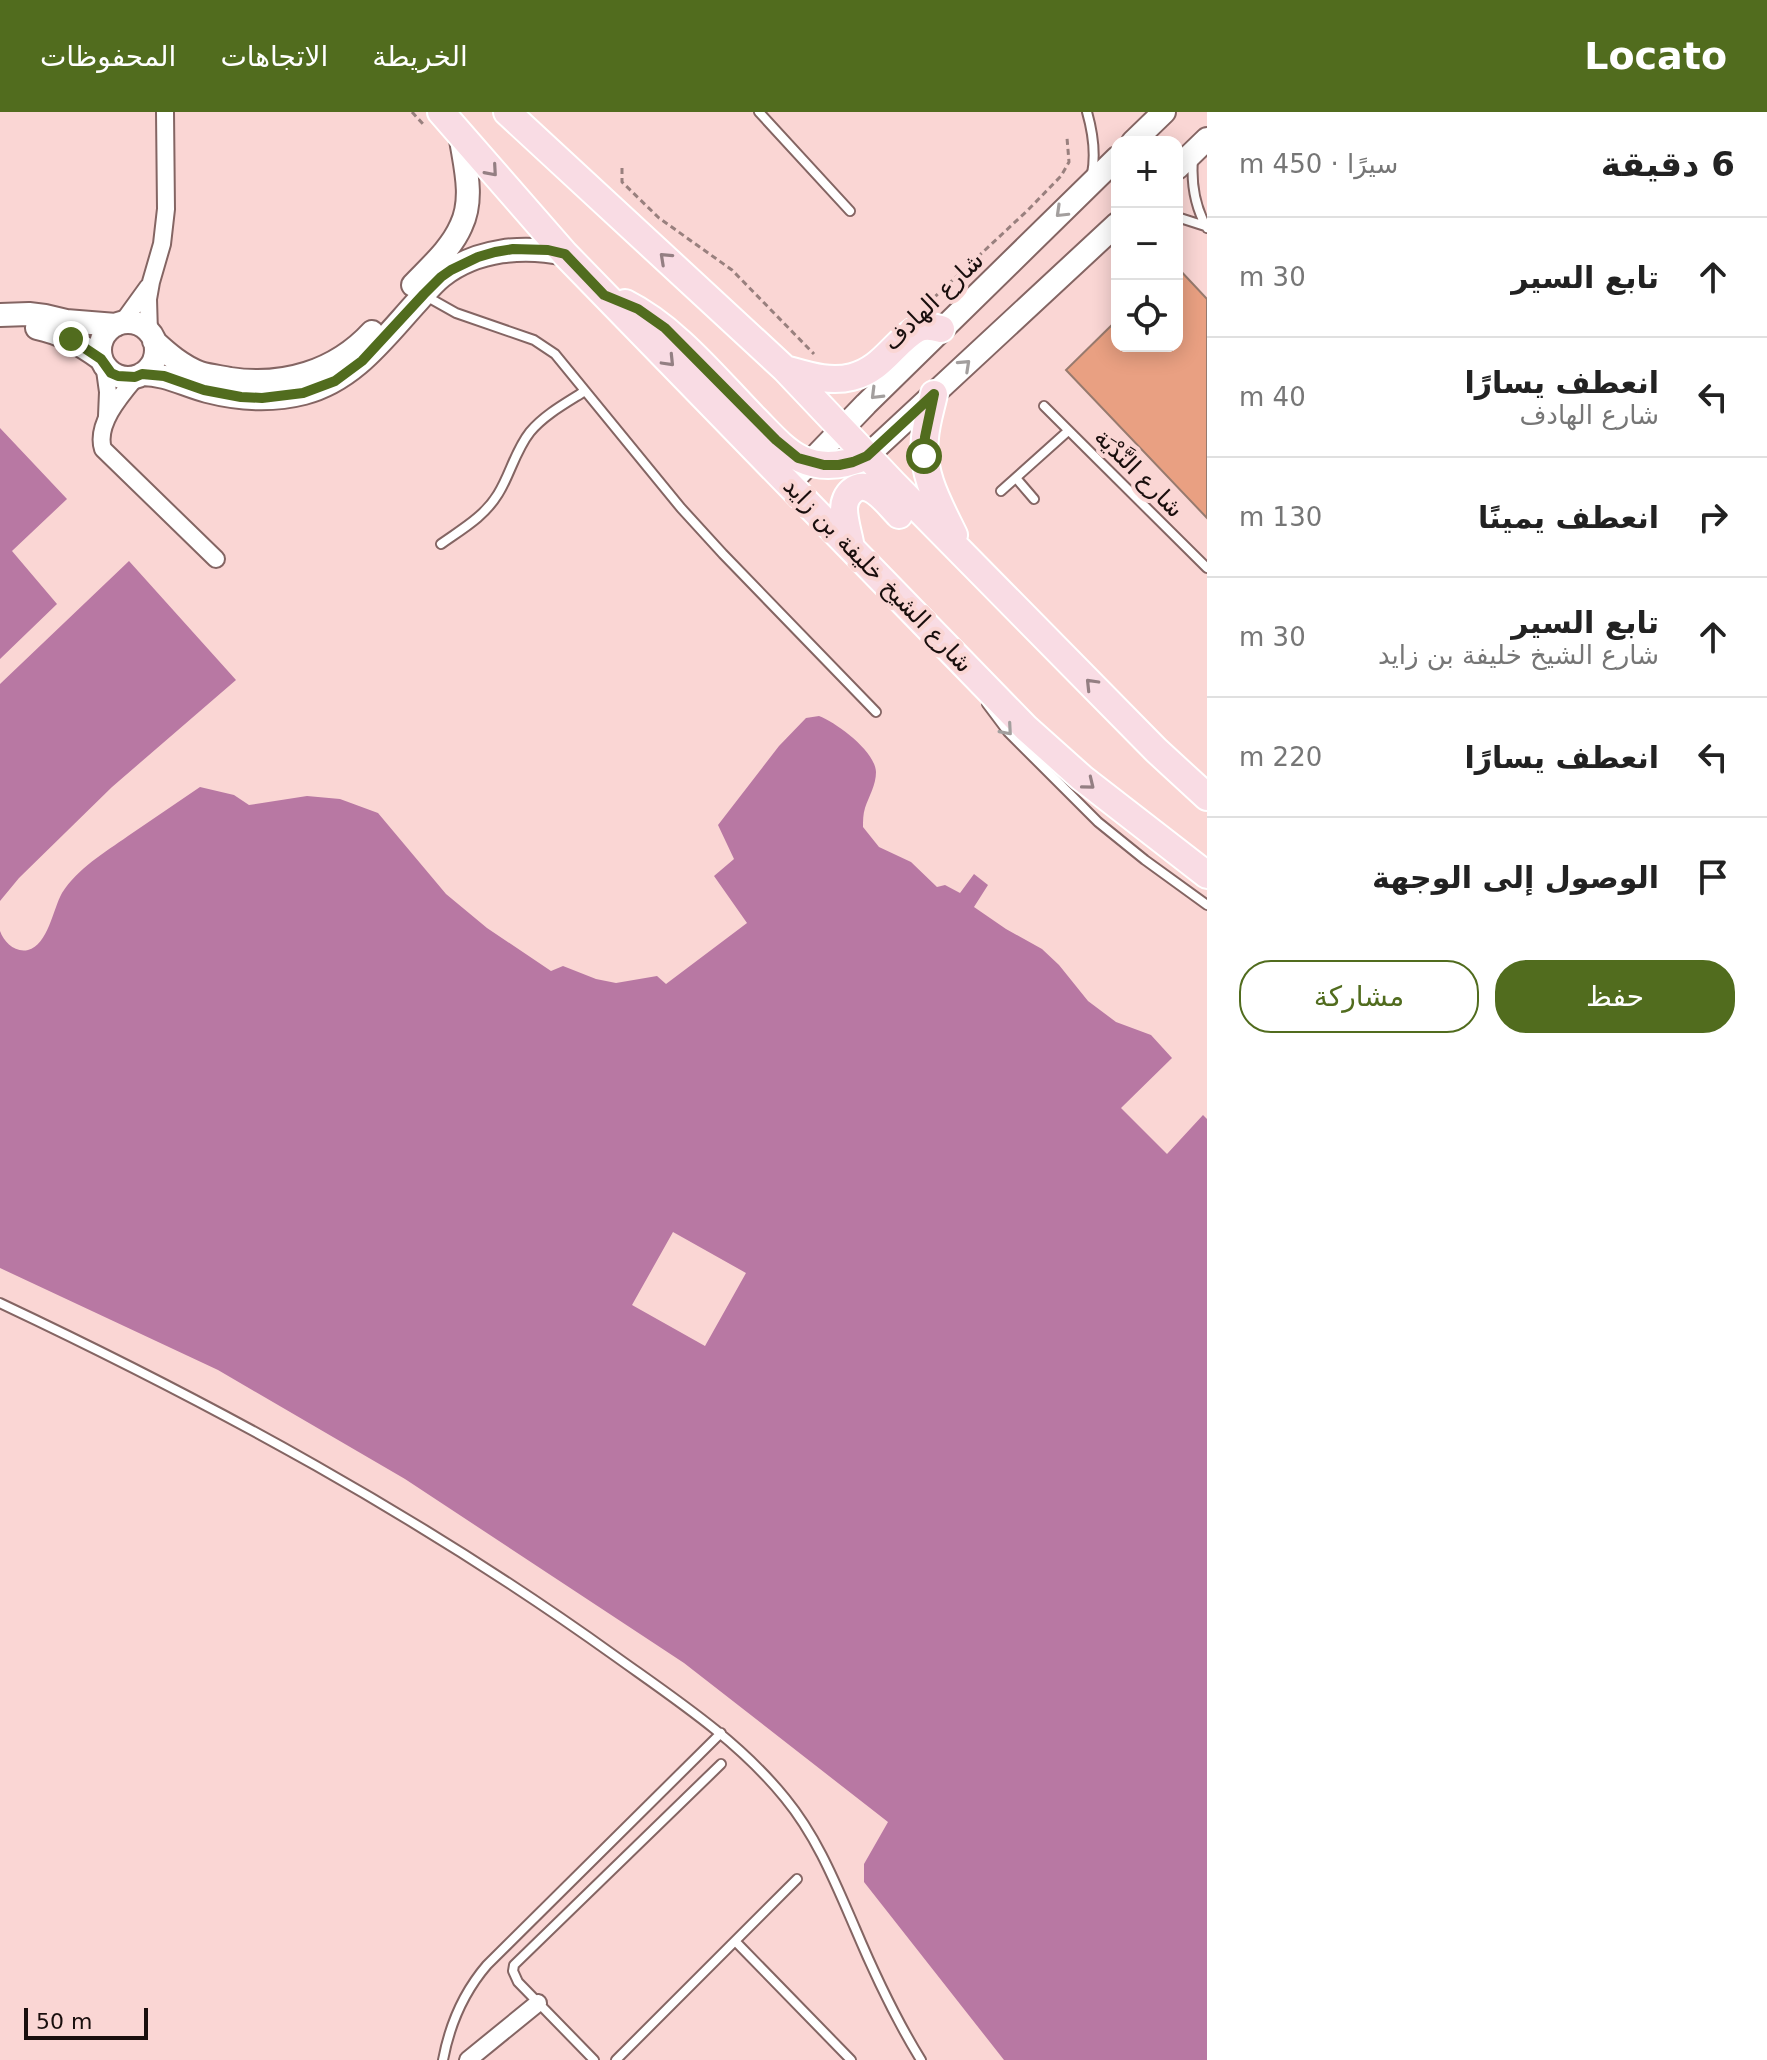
<!DOCTYPE html>
<html lang="ar">
<meta charset="utf-8">
<style>
body{margin:0;font-family:"DejaVu Sans",Cairo,sans-serif;background:#f6f6f6;color:#222;direction:rtl}
.controls{position:absolute;right:24px;top:24px;display:grid;overflow:hidden;border-radius:16px;box-shadow:0 4px 20px #0003}
.controls button{width:72px;height:72px;display:grid;place-items:center;padding:0;border:0;border-bottom:2px solid #e0e0e0;background:#fff;color:#222;font:40px sans-serif}
.scale{position:absolute;left:24px;bottom:20px;width:124px;box-sizing:border-box;padding-left:8px;border:4px solid #190e0d;border-top:0;font-size:22px;line-height:28px;white-space:nowrap;color:#190e0d;-webkit-text-stroke:6px #fad6d4;paint-order:stroke}
.stop{position:absolute;width:24px;height:24px;margin:-18px;border:6px solid #516c1e;border-radius:50%;background:#fff}
.stop.end{background:#516c1e;border-color:#fff;box-shadow:0 2px 8px #0008}
.list{margin:0;padding:0;list-style:none}
h2{display:flex;justify-content:space-between;align-items:center;height:104px;margin:0;padding:0 32px;font-size:34px}
h2 small{font-size:26px;font-weight:400;color:#767676}
.list li{display:grid;grid-template-columns:52px 1fr auto;gap:24px;align-items:center;box-sizing:border-box;height:120px;padding:0 32px;border-top:2px solid #e0e0e0}
.list b{display:block;font-size:30px;white-space:nowrap}
.list p{margin:0;font-size:26px;white-space:nowrap;color:#767676}
.list em{font-size:26px;font-style:normal;color:#767676}
.actions{display:flex;gap:16px;padding:24px 32px}
.actions a{flex:1;padding:18px 0;border:2px solid #516c1e;border-radius:32px;text-align:center;font-size:28px;color:#516c1e}
.actions .main{background:#516c1e;color:#fff}
.icon{flex:none;width:44px;height:44px;fill:none;stroke:currentColor;stroke-width:2;stroke-linecap:round;stroke-linejoin:round}
.map{position:relative;flex:none;width:1207px;height:1948px;overflow:hidden;direction:ltr}
header{display:flex;align-items:center;gap:48px;box-sizing:border-box;height:112px;padding:0 40px;background:#516c1e;color:#fff}
header strong{font-size:38px}
nav{display:flex;gap:44px;margin-inline-start:auto;font-size:28px}
main{display:flex}
aside{flex:1;background:#fff}
.map>svg:first-child{display:block}
.water{fill:#b878a3;fill-rule:evenodd}
.building{fill:#e9a082;stroke:#977a6e;stroke-width:2}
.lines{fill:none;stroke-linecap:round;stroke-linejoin:round}
.lane-casing{stroke:#846563;stroke-width:12}
.street-casing{stroke:#846563;stroke-width:20}
.secondary-casing{stroke:#846563;stroke-width:26}
.primary-casing{stroke:#fff;stroke-width:30}
.path{stroke:#99807e;stroke-width:3;stroke-dasharray:6 4;stroke-linecap:butt}
.lane{stroke:#fff;stroke-width:8}
.street{stroke:#fff;stroke-width:16}
.secondary{stroke:#fff;stroke-width:22}
.primary{stroke:#f9dce4;stroke-width:26}
.oneway{stroke:#947f83}
.oneway2{stroke:#a39f9e}
.route{stroke:#516c1e;stroke-width:10}
.labels{text-anchor:middle;stroke-width:8;stroke-linejoin:round;paint-order:stroke}
.street-label{font-size:24px;fill:#190e0d;stroke:#fad6d4}
</style>
<header>
<strong>Locato</strong>
<nav><a>الخريطة</a><a>الاتجاهات</a><a>المحفوظات</a></nav>
</header>
<main>
<aside>
<h2>6 دقيقة<small>سيرًا · 450 m</small></h2>
<ul class="list">
<li><svg class="icon" aria-label="ahead" viewBox="0 0 24 24"><path d="M12 20V5M6 11l6-6 6 6"/></svg><div><b>تابع السير</b></div><em>30 m</em></li>
<li><svg class="icon" aria-label="left" viewBox="0 0 24 24"><path d="M17 20v-9H6M10 6l-5 5 5 5"/></svg><div><b>انعطف يسارًا</b><p>شارع الهادف</p></div><em>40 m</em></li>
<li><svg class="icon" aria-label="right" viewBox="0 0 24 24"><path d="M7 20v-9h11M14 6l5 5-5 5"/></svg><div><b>انعطف يمينًا</b></div><em>130 m</em></li>
<li><svg class="icon" aria-label="ahead" viewBox="0 0 24 24"><path d="M12 20V5M6 11l6-6 6 6"/></svg><div><b>تابع السير</b><p>شارع الشيخ خليفة بن زايد</p></div><em>30 m</em></li>
<li><svg class="icon" aria-label="left" viewBox="0 0 24 24"><path d="M17 20v-9H6M10 6l-5 5 5 5"/></svg><div><b>انعطف يسارًا</b></div><em>220 m</em></li>
<li><svg class="icon" aria-label="arrive" viewBox="0 0 24 24"><path d="M6 21V4h12l-3 4 3 4H6"/></svg><div><b>الوصول إلى الوجهة</b></div></li>
</ul>
<div class="actions"><a class="main">حفظ</a><a>مشاركة</a></div>
</aside>
<div class="map">
<svg width="1207" height="1948" viewBox="0 0 1207 1948">
<rect width="100%" height="100%" fill="#fad6d4"/>
<path class="water" d="M0,316L67,387L12,439L57,492L0,547Z
M129,449L236,568L112,675L19,766L0,789V572Z
M819,604C837,611 875,639 876,660C876,673 869,684 865,696C863,702 863,709 863,715L879,735L911,750L937,775L945,773L960,781L974,762L988,773L974,795L1006,817L1042,837L1059,853L1088,889L1116,910L1151,923L1172,946L1121,996L1167,1042L1203,1003L1207,1007V1948H1004L864,1770V1752L888,1710L684,1551L405,1367L218,1258L0,1156V819C4,830 15,841 28,838C48,833 53,797 62,781C78,756 104,741 128,724C152,708 176,691 200,675L234,683L249,693L307,684L340,687L378,701L446,782L487,816L551,859L563,854L596,867L616,871L657,864L666,872L747,811L714,764L734,747L718,713L779,634L806,606ZM673,1120L746,1161L705,1234L632,1193Z"/>
<path class="building" d="M1177,155L1207,187V406L1066,258L1117,208V234H1177Z"/>
<g class="lines">
<g class="lane-casing">
<path id="lane" d="M759,0L850,99
M1087,0C1093,21 1096,41 1092,62
M1193,47C1191,72 1195,95 1207,116
M1177,105L1205,114
M424,183L456,201L534,228L555,242L681,396L723,442L876,600
M1044,294L1207,456
M1016,366L1034,387
M1001,379L1068,319
M441,432C462,417 484,405 498,382C510,363 515,339 530,320C544,303 566,291 585,279
M987,592L1008,620L1098,710L1145,748L1207,793
M0,1191C214,1292 423,1406 615,1544C675,1587 738,1628 785,1686C817,1725 835,1770 855,1816C874,1861 895,1906 921,1948
M735,1829L851,1948
M443,1948C450,1911 463,1881 487,1853L721,1621
M594,1948L518,1870L513,1859L514,1853L721,1652
M616,1948L797,1767"/>
</g>
<g class="street-casing">
<path id="street" d="M122,211L148,175
M149,221L148,187L151,170L162,132L166,97L165,0
M104,251L108,280L107,304
M137,264C122,282 95,312 103,337L216,447
M468,1948L538,1891"/>
</g>
<g class="secondary-casing">
<path id="secondary" d="M1133,30L1164,0
M1177,56L1207,27
M413,173C430,155 451,137 461,114C475,85 464,51 460,21
M0,203L29,202L45,204L66,209L116,213
M100 238a28 28 0 1 1 56 0a28 28 0 1 1-56 0Z
M37,216C62,221 82,233 101,247
M154,229C168,242 182,254 200,261C210,264 220,265 230,267C283,275 335,260 372,220
M142,262C166,262 184,273 207,279C238,287 273,289 304,281C354,268 384,226 417,190C425,181 433,171 442,164C477,137 524,133 565,142
M867,344L1117,112
M789,372L866,292L1117,46"/>
</g>
<g class="primary-casing">
<path id="primary" d="M441,0L565,142L1026,616L1082,666L1207,763
M507,0L785,257L893,371L1156,638L1207,685
M625,191C675,216 715,266 754,306C768,320 783,338 801,347C822,357 846,353 867,344
M785,257C807,263 829,271 852,265C883,257 893,231 917,217C925,213 934,215 941,217
M934,282C931,296 926,311 925,326C921,362 939,392 954,423
M851,436C849,423 844,409 844,397C844,390 847,383 852,379C869,364 888,392 899,403"/>
</g>
<path class="path" d="M412,0L423,12
M622,56V70L659,106L732,158L814,242
M926,193L1028,98L1061,64L1069,50L1067,26"/>
<use href="#lane" class="lane"/>
<use href="#street" class="street"/>
<use href="#secondary" class="secondary"/>
<use href="#primary" class="primary"/>
</g>
<defs><path id="oneway-chevron" d="M-2-3.5L2.5 0L-2 3.5" fill="none" stroke-width="1.6" stroke-linecap="round" stroke-linejoin="round" transform="scale(2)"/></defs>
<g class="oneway">
<use href="#oneway-chevron" transform="translate(492 59) rotate(49)"/>
<use href="#oneway-chevron" transform="translate(665 146) rotate(-137)"/>
<use href="#oneway-chevron" transform="translate(669 249) rotate(46)"/>
<use href="#oneway-chevron" transform="translate(1091 572) rotate(-134)"/>
<use href="#oneway-chevron" transform="translate(1089 672) rotate(39)"/>
</g>
<g class="oneway2">
<use href="#oneway-chevron" transform="translate(1061 100) rotate(136)"/>
<use href="#oneway-chevron" transform="translate(965 253) rotate(-43)"/>
<use href="#oneway-chevron" transform="translate(876 282) rotate(135)"/>
<use href="#oneway-chevron" transform="translate(1007 618) rotate(49)"/>
</g>
<g class="lines">
<path class="route" d="M71,227L101,247L111,261L118,264L135,265L142,262L164,264L204,278L241,285L262,286L303,281L335,269L362,249L424,182L441,165L451,158L478,145L495,140L513,137L548,138L565,142L604,183L638,197L665,216L776,328L798,346L824,353H839L853,350L867,344L934,282L925,325L924,344"/>
</g>
<g class="labels">
<g class="street-label">
<text transform="translate(933 189) rotate(-44)" y="8">شارع الهادف</text>
<text transform="translate(1139 361) rotate(45)" y="8">شارع النَّدْيَة</text>
<text transform="translate(878 463) rotate(46)" y="8">شارع الشيخ خليفة بن زايد</text>
</g>
</g>
</svg>
<div class="controls">
<button>+</button>
<button>−</button>
<button><svg class="icon" aria-label="locate" viewBox="0 0 24 24"><circle cx="12" cy="12" r="6"/><path d="M12 2v4M12 18v4M2 12h4M18 12h4"/></svg></button>
</div>
<div class="scale">50 m</div>
<div class="stop" style="left:924px;top:344px"></div>
<div class="stop end" style="left:71px;top:227px"></div>
</div>
</main>
